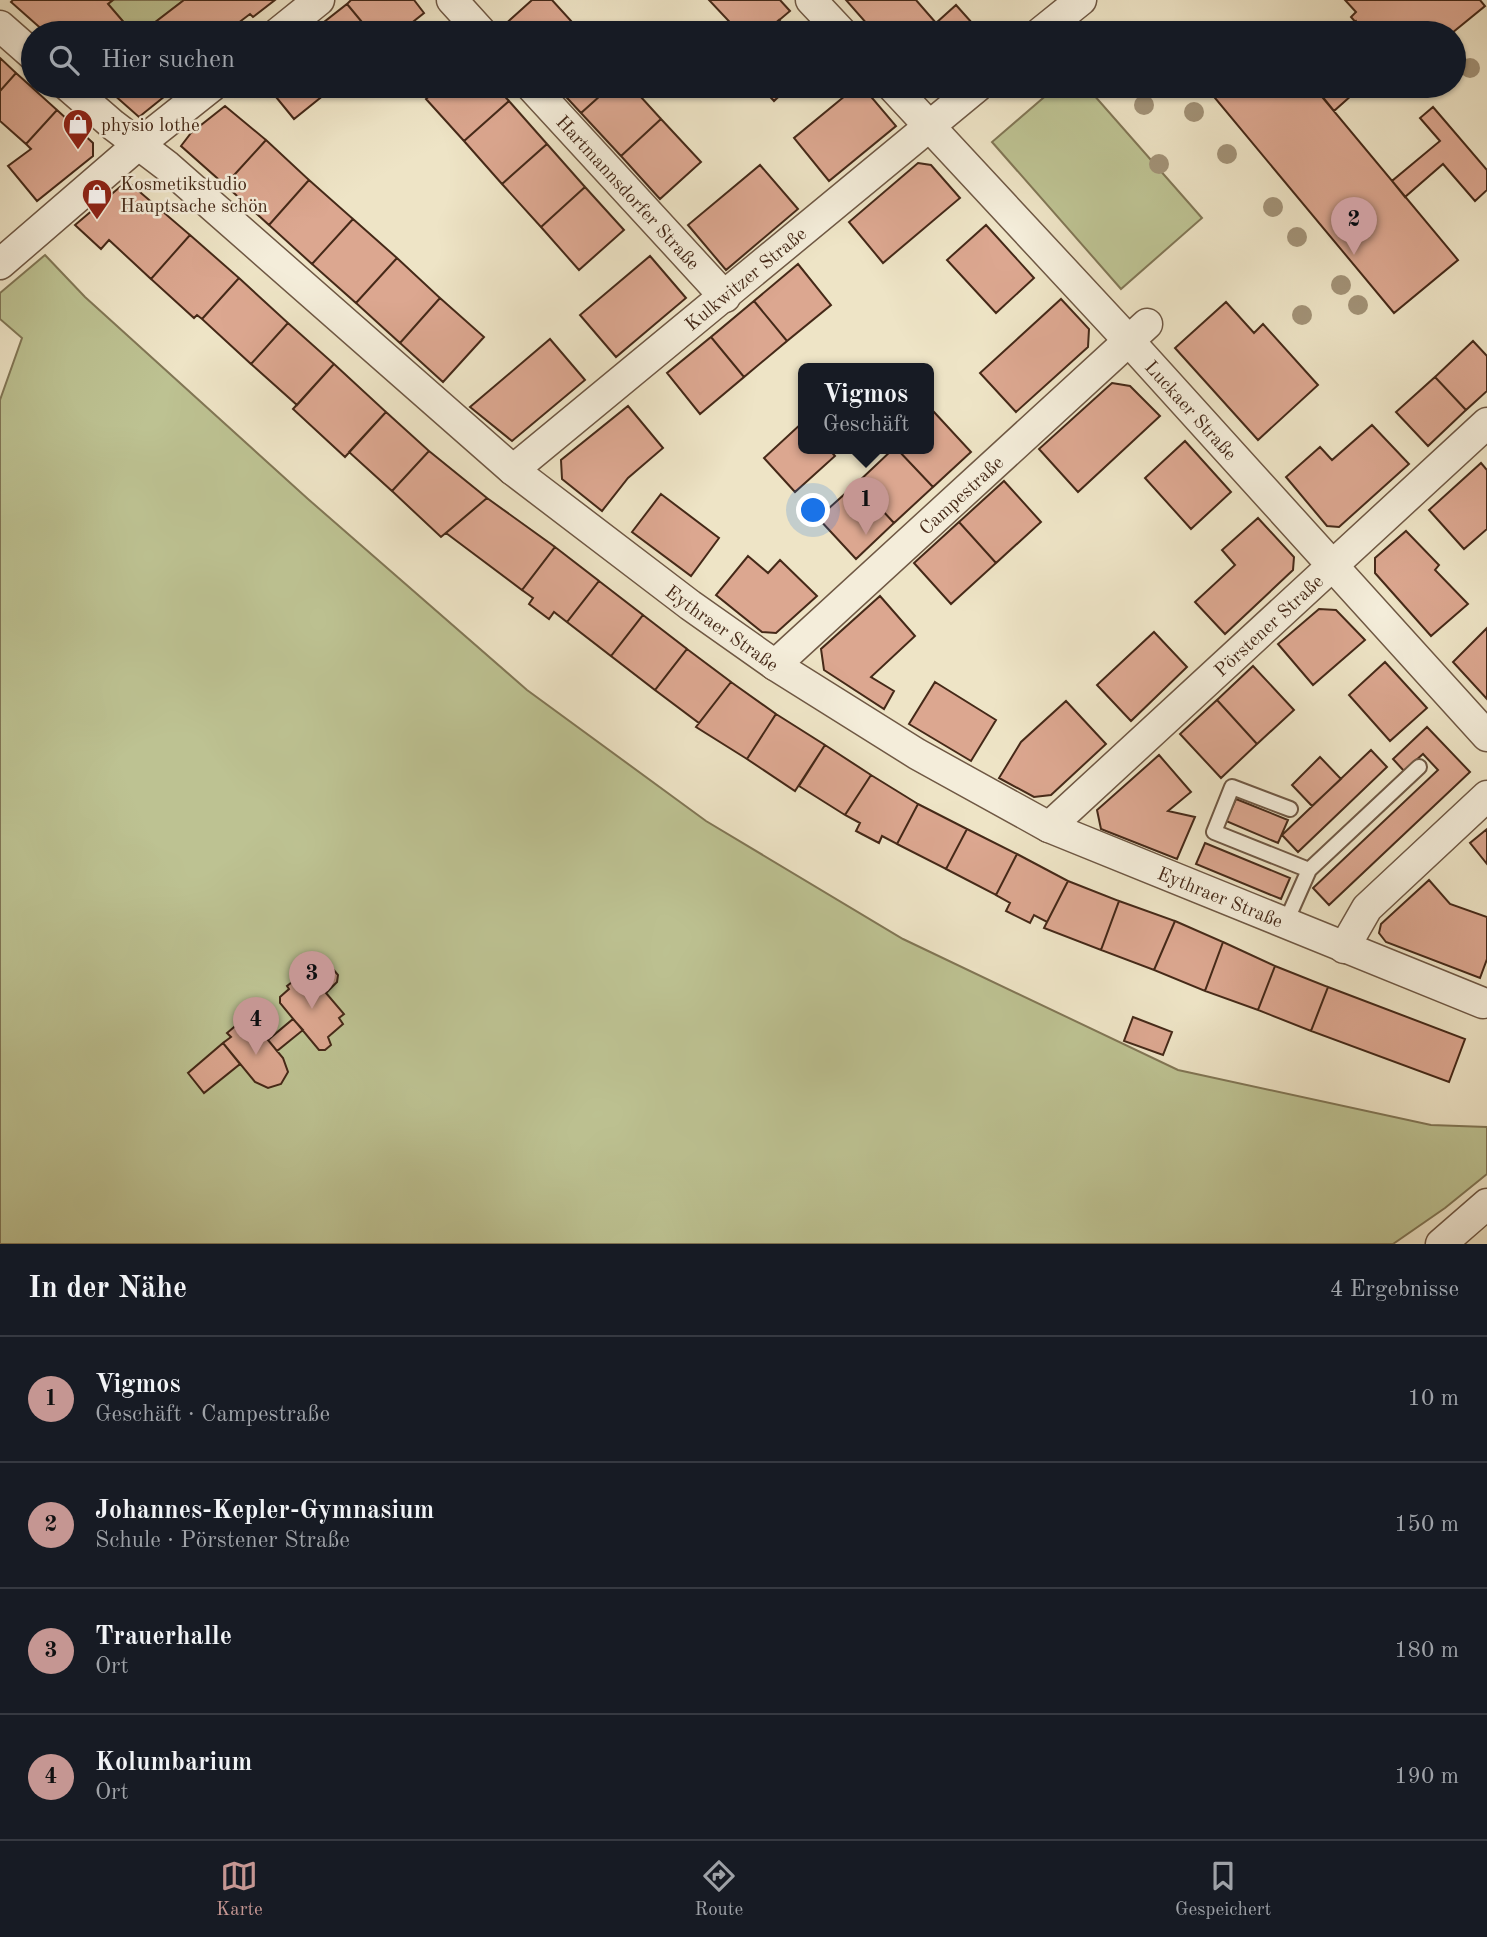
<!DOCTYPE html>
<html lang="de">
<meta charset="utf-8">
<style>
body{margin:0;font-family:"Old Standard TT",serif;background:#20242c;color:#f1f3f6}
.you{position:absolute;left:814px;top:511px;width:24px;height:24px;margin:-18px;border:5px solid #fff;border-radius:50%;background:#1a73e8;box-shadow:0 0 0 10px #1a73e833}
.badge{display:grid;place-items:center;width:46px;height:46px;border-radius:50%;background:#c59692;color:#111;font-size:23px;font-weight:700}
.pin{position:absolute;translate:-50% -58px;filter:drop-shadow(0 2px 4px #0008)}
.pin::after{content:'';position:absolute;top:37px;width:24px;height:21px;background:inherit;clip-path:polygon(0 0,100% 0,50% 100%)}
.popup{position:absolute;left:798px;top:363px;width:136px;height:91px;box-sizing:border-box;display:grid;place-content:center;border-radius:10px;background:#171b24;filter:drop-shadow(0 2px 5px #0005);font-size:23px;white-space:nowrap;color:#9ea1a6}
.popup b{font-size:26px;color:#f1f3f6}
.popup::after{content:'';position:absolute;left:50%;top:100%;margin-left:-14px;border:14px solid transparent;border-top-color:#171b24}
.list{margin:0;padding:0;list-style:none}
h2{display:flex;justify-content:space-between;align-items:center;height:91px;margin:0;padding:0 28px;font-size:30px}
h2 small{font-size:23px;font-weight:400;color:#9ea1a6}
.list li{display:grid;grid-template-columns:46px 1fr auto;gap:21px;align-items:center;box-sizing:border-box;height:126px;padding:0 28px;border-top:2px solid #363941}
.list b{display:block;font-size:26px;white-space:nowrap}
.list p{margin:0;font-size:23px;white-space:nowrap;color:#9ea1a6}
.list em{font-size:23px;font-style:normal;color:#9ea1a6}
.icon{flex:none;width:38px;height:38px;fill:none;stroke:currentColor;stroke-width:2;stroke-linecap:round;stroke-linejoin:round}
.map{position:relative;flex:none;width:1487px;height:1244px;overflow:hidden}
.search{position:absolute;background:#171b24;box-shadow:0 2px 5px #0004;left:21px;right:21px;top:21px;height:77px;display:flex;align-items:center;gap:18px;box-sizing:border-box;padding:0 24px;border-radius:38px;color:#9ea1a6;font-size:26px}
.sheet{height:595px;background:#171b24}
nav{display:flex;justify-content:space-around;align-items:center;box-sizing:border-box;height:98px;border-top:2px solid #363941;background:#171b24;font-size:19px;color:#9ea1a6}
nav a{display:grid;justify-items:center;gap:4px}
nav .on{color:#c59692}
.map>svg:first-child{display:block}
.green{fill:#bdc292;stroke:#817655;stroke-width:2}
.building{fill:#dca790;stroke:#452918;stroke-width:2}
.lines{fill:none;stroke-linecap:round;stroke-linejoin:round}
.service-casing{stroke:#6f5844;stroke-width:18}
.minor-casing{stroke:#6f5844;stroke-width:33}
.service{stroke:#f4edda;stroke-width:14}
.minor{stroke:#f4edda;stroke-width:30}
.tree{fill:#a29277}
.labels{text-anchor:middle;stroke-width:5;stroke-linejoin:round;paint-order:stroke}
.poi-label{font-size:19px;fill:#452918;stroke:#f4edda;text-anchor:start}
.street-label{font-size:19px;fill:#452918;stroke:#f4edda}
</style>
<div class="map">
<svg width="1487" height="1244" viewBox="0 0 1487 1244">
<rect width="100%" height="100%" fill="#eee4c6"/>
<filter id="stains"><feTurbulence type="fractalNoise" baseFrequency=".00286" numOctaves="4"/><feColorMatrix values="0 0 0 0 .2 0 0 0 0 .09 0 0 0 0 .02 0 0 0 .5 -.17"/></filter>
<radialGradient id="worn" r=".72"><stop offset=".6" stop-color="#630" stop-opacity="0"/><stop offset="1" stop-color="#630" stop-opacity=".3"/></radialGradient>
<path class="green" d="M113,0H184L141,33H133L108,4Z
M1057,86H1086L1202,218L1121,289L992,142Z
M45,255L85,297L308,499L527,690L706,821L903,939L1178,1070L1431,1125L1487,1127V1174L1445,1208L1393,1244H0V400L22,338L0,319V293Z"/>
<path class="building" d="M13,0H113L108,4L133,33H46L11,2Z
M184,0H275L253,17L250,14L225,33H141Z
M351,0H414L424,13L399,33H371L347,4Z
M532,0H552L582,33H508L502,27Z
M709,0H780L790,11L764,33H740Z
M846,0H916L936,23L956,5L981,33H875Z
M1345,0H1480L1485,6L1452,33H1365L1351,17L1356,12Z
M347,4L371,33H310Z
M779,20L791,33H764Z
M1356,21L1365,33H1348L1345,30Z
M0,58L16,73L0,91Z
M16,73L57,110L26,144L0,121V91Z
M104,86H158L165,96L139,117Z
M267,86H335L294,119Z
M440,86H495L509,101L464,141L426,99Z
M556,86H611L581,113Z
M611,86H631L661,119L621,156L581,113Z
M760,86H790L774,101Z
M857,86H862L896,126L829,181L794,138Z
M1205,86H1313L1458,260L1394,313Z
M1332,86H1362L1334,111L1321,95Z
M509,101L547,144L502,184L464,141Z
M225,106L266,140L225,185L181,146L191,133Z
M1433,107L1487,170V190L1475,201L1443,164L1405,197L1392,181L1440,141L1420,118Z
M57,110L93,143V156L37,201L8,166L31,149L26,144Z
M661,119L701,162L660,199L621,156Z
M266,140L309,180L269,225L225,185Z
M547,144L585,187L541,227L502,184Z
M918,163L931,165L960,198L883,263L849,222Z
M760,165L798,209L726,270L688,225Z
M309,180L353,219L312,264L269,225Z
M127,181L190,235L151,279L109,240L101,249L75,225Z
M585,187L624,230L579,270L541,227Z
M353,219L397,258L356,303L312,264Z
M986,225L1034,278L996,313L947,260Z
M190,235L239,278L202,319L197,315L194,318L151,279Z
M650,256L686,298L616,357L580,315Z
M397,258L440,298L400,343L356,303Z
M798,264L831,305L787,341L754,301Z
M239,278L288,323L251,364L202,319Z
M440,298L484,337L443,382L400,343Z
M1061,299L1089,329L1088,347L1016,412L980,373Z
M754,301L787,341L744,377L711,337Z
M1226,302L1254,333L1263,324L1318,385L1258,440L1175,348Z
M288,323L334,364L297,405L251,364Z
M711,337L744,377L700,414L667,373Z
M550,339L585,380L512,441L470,407Z
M1473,341L1487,356V391L1466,410L1435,377Z
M334,364L386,412L345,457L293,409Z
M1435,377L1466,410L1428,446L1396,412Z
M1112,383L1130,386L1160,416L1078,492L1039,449Z
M628,406L663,448L628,478L602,511L562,479L561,460Z
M386,412L429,451L392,491L349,452Z
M934,412L971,452L933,487L897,449H929V417Z
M803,422V449H829L835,456L795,492L764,458Z
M1372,425L1409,464L1339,527L1327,526L1286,477L1320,447L1332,460Z
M1185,441L1231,492L1191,529L1145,478Z
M893,449H897L933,487L894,523L857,483Z
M429,451L487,498L441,537L392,491Z
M1481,463L1487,470V529L1464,549L1429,510Z
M1004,481L1041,522L996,563L959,522Z
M857,483L894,523L856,559L818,518Z
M661,494L719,538L691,576L632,532Z
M487,498L555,547L522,590L446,533Z
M1258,518L1294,557L1293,570L1225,634L1195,602L1235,565L1222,550Z
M959,522L996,563L951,604L914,563Z
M1406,531L1439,565L1435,570L1468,604L1431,636L1375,573V558Z
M555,547L599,581L567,622L554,612L549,619L529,604L533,598L522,590Z
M748,556L768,573L780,560L817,596L776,633L762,632L716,595Z
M599,581L643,615L611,656L567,622Z
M880,596L915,636L871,677L894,691L884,709L824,670L821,649Z
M1319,609L1336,610L1365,640L1313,685L1278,644Z
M643,615L687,649L655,690L611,656Z
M1487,628V699L1453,662Z
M1154,632L1187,667L1131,721L1097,685Z
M687,649L731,682L699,723L655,690Z
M1385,662L1427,708L1390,741L1349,695Z
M1253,666L1294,710L1257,744L1217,700Z
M731,682L776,714L747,759L696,727Z
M935,682L996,720L971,761L909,724Z
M1217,700L1257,744L1221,778L1180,734Z
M1066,701L1106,744L1051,795L1034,797L999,778L1021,742Z
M776,714L825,745L795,791L747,759Z
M1427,727L1470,772L1329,905L1313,888L1438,770L1423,754L1404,771L1393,759Z
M825,745L871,775L845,815L799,786Z
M1371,750L1387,767L1298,852L1282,835Z
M1159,755L1191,792L1168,811L1195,817L1177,859L1101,829L1097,810Z
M1320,757L1341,779L1312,806L1292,785Z
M871,775L918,804L897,844L882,836L879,843L856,831L860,823L845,815Z
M1236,799L1288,820L1278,843L1226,821Z
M918,804L967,829L946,869L897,844Z
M967,829L1017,854L996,895L946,869Z
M1487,829V864L1470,843Z
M1205,843L1290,878L1281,899L1196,864Z
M1017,854L1068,881L1047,922L1034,915L1030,923L1006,911L1010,903L996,895Z
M1429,880L1450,904L1487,917V959L1480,978L1386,942L1379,933L1381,924Z
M1068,881L1119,901L1101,950L1044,928Z
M1119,901L1175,921L1154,970L1101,950Z
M1175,921L1223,942L1205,991L1154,970Z
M1223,942L1275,966L1258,1010L1205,991Z
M322,964H329L338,975L337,982L326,993L344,1014L339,1018L343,1024L328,1037L331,1045L325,1050H319L280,1003V997L289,989L287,986L300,976L302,979Z
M1275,966L1328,987L1311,1031L1258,1010Z
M1328,987L1465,1039L1449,1082L1311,1031Z
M1133,1017L1172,1032L1163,1055L1124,1041Z
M293,1019L303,1030L277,1051L268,1040Z
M240,1022L250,1035L258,1028L283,1058L288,1072L281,1084L268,1088L255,1082L223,1043L231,1037L227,1033Z
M223,1043L240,1064L204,1093L188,1073Z"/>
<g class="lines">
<g class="service-casing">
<path id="service" d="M1290,809L1232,787L1214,832L1309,870
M1285,924L1309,870L1419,767"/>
</g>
<g class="minor-casing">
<g id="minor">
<path d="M452,0L482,33"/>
<path d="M811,0L842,33"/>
<path d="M0,26L33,55"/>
<path d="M278,33L319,0"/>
<path d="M1040,33L1081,0"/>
<path id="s1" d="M68,86L113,125L167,166L513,470L690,605L775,665L917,754L1049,827L1483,1003"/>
<path id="s2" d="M531,86L725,297"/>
<path id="s3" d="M892,86L1129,341L1487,736"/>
<path d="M0,264L139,144L212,86"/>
<path id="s4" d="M513,470L978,86"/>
<path id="s5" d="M775,665L1147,324"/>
<path id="s6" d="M1049,827L1487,423"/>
<path d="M1344,948L1367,908L1487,796"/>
<path d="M1441,1244L1487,1204"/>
</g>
</g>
<use href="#service" class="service"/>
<use href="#minor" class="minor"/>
</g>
<g class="tree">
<circle cx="1470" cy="68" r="10"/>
<circle cx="1144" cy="105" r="10"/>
<circle cx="1194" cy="112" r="10"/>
<circle cx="1227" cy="154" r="10"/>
<circle cx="1159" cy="164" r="10"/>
<circle cx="1273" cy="207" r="10"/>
<circle cx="1297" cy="237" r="10"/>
<circle cx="1341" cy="285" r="10"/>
<circle cx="1358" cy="305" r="10"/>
<circle cx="1302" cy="315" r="10"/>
</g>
<defs>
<g id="shop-pin" transform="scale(1.575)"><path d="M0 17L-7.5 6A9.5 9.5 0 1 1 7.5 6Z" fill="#8f2418" stroke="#f4edda"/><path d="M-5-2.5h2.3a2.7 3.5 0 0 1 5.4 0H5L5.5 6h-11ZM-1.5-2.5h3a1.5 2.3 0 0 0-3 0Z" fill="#fff"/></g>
</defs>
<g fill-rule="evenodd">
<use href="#shop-pin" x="78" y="124"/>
<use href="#shop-pin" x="97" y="194"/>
</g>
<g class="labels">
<g class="poi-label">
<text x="101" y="131">physio lothe</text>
<text x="120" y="190">Kosmetikstudio<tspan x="120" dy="22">Hauptsache schön</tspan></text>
</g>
<g class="street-label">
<text dy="7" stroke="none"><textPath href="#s2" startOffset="144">Hartmannsdorfer Straße</textPath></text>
<text dy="7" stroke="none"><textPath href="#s4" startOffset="301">Kulkwitzer Straße</textPath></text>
<text dy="7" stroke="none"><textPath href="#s3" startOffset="441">Luckaer Straße</textPath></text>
<text dy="7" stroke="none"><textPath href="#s5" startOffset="252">Campestraße</textPath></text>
<text dy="7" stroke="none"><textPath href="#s6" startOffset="298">Pörstener Straße</textPath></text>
<text dy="7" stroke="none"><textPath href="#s1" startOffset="850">Eythraer Straße</textPath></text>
<text dy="7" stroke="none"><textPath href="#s1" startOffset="1418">Eythraer Straße</textPath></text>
</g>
</g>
<rect width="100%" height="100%" filter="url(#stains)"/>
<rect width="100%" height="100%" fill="url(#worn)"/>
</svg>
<div class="you"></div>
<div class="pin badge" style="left:866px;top:535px">1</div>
<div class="popup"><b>Vigmos</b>Geschäft</div>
<div class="pin badge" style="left:1354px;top:255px">2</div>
<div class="pin badge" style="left:312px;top:1009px">3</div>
<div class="pin badge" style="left:256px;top:1055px">4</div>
<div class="search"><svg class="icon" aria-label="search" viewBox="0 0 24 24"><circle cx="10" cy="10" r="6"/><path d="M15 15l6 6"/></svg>Hier suchen</div>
</div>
<section class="sheet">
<h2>In der Nähe<small>4 Ergebnisse</small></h2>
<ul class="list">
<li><span class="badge">1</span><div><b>Vigmos</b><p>Geschäft · Campestraße</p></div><em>10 m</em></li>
<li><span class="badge">2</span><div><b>Johannes-Kepler-Gymnasium</b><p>Schule · Pörstener Straße</p></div><em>150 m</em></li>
<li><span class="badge">3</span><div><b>Trauerhalle</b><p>Ort</p></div><em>180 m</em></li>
<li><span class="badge">4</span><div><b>Kolumbarium</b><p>Ort</p></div><em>190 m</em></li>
</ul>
</section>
<nav>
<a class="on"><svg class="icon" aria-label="map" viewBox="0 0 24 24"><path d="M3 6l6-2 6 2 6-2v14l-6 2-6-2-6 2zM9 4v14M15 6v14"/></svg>Karte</a>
<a><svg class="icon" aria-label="directions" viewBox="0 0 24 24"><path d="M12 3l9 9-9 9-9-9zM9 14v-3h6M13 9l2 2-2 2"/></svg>Route</a>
<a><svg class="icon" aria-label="saved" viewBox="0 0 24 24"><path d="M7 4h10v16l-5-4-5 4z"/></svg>Gespeichert</a>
</nav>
